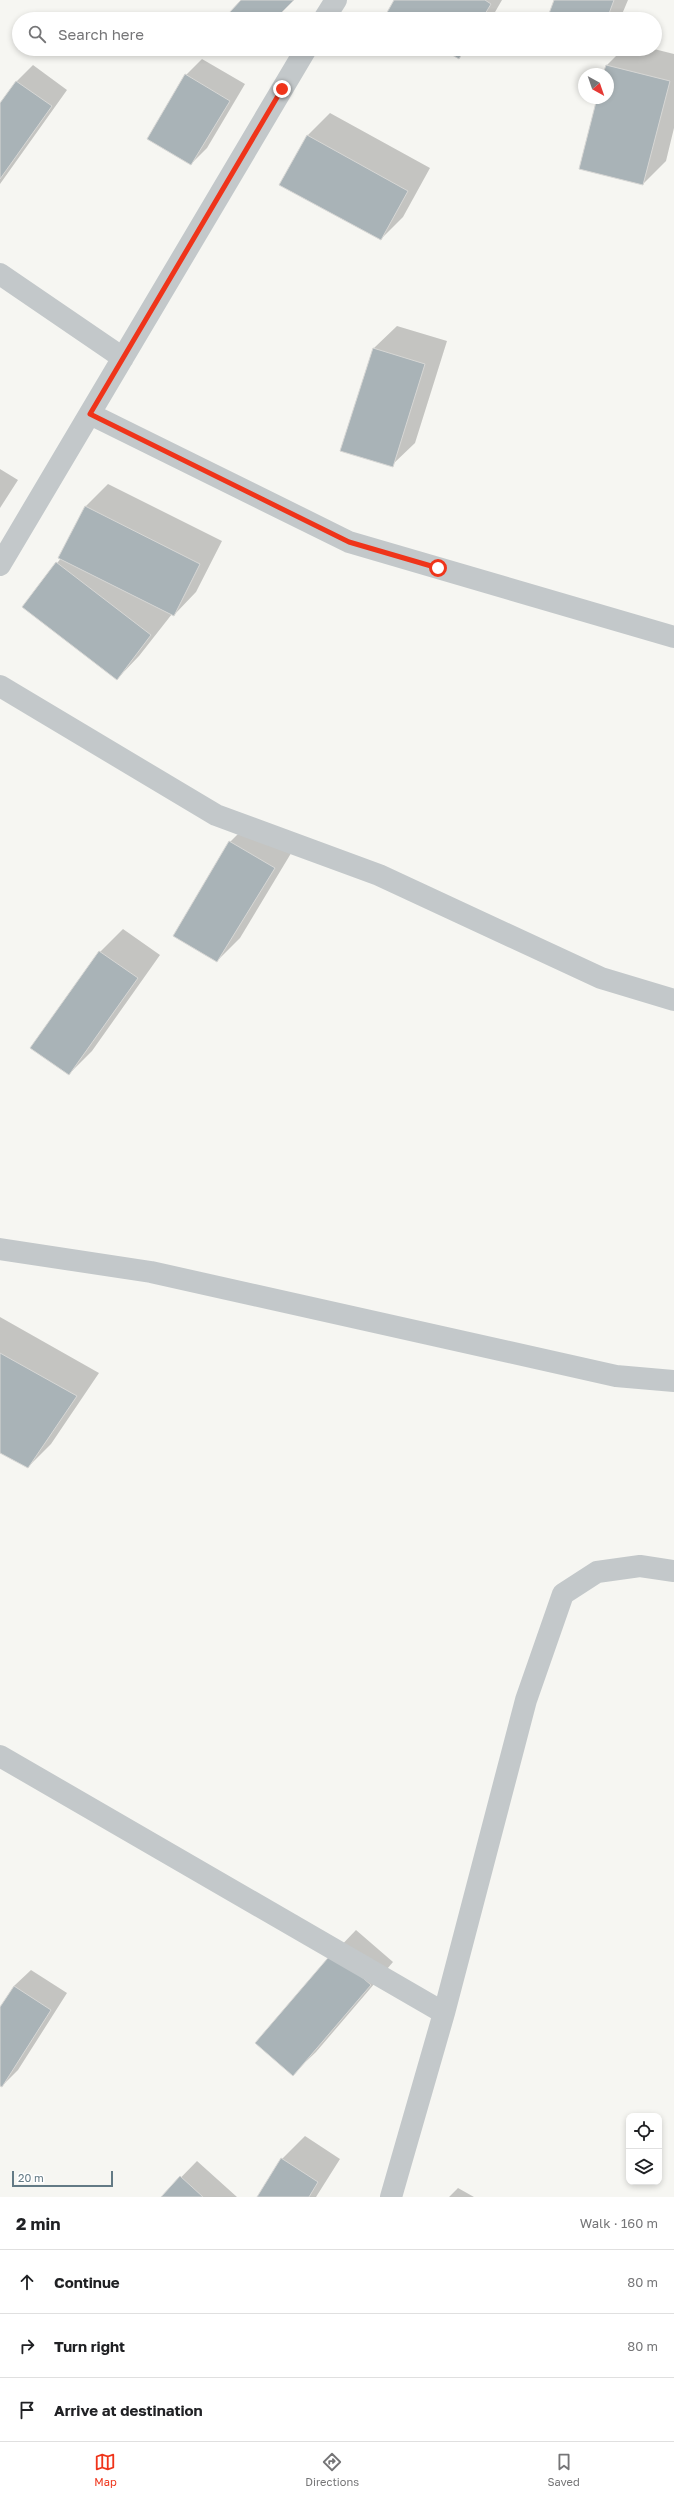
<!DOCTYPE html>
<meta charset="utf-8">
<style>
body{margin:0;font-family:"Golos Text",sans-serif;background:#f6f6f6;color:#202124}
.controls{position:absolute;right:12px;bottom:12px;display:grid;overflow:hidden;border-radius:8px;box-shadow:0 2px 6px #0003}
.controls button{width:36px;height:36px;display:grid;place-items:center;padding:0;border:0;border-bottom:1px solid #e0e0e0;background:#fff;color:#202124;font:20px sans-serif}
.compass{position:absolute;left:578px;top:68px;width:36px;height:36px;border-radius:50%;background:#fff;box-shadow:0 2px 6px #0003;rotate:140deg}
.scale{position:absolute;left:12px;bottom:10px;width:101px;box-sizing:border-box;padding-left:4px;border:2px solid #637a85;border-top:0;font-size:11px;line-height:14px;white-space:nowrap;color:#637a85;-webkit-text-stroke:3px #fff;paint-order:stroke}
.stop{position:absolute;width:12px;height:12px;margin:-9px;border:3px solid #ef341a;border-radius:50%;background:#fff}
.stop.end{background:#ef341a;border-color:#fff;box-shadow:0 1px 4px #0008}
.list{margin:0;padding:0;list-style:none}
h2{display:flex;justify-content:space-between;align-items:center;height:52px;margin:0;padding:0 16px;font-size:17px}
h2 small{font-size:13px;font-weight:400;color:#757577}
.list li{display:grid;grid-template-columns:26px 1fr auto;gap:12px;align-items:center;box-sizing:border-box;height:64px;padding:0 16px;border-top:1px solid #e0e0e0}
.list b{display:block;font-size:15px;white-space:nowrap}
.list em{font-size:13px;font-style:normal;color:#757577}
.icon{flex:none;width:22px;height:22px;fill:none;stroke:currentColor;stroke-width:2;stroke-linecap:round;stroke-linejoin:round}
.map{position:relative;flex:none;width:674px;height:2197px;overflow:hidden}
.search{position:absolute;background:#fff;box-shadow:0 2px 6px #0003;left:12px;right:12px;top:12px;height:44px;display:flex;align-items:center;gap:10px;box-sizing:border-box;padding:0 14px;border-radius:22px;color:#757577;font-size:15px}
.sheet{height:244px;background:#fff}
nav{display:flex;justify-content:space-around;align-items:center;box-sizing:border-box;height:56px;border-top:1px solid #e0e0e0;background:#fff;font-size:11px;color:#757577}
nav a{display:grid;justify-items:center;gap:2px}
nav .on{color:#ef341a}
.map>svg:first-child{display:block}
.shadow{fill:#0003}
.building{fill:#a9b3b7;stroke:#d7d7d5}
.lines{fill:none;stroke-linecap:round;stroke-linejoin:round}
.street{stroke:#c3c8ca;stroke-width:22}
.route{stroke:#ef341a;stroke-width:5}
</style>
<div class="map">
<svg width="674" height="2197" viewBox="0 0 674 2197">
<rect width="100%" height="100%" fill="#f6f6f2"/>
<path class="shadow" d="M395,0H502L491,19H393Z
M555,0H628L620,19H548Z
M623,49H654L674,54V128L666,161L643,184L598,98H608V74H604L607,65Z
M202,59L245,84L207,148L191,164L148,138L186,75Z
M33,65L67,90L0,184V105L17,81Z
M330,113L430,168L403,217L381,239L308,135Z
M397,326L447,341L415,443L392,465L374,348Z
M0,469L18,480L0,508Z
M108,484L222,541L196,592L174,615L172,614L139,656L117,679L24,607L61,558L59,557L86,506Z
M253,819L296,845L240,938L217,961L174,936L230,842Z
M123,929L160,955L92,1051L69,1074L31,1047L100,952Z
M0,1317L99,1373L51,1444L28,1467L0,1451Z
M356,1930L393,1962L316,2052L293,2074L334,1953Z
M31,1970L67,1993L18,2070L2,2086L0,2085V2009L14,1986Z
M305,2136L340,2159L316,2197H258L282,2159Z
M197,2161L237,2197H162Z
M458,2188L474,2197H449Z"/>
<path class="building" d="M241,0H294L275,19H236L229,13Z
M394,0H485L491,4L482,19H391L385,16Z
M554,0H614L607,19H547Z
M442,49H465L459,59Z
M606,65L670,81L643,185L579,169L597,98H608V74H603Z
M185,74L230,101L191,165L147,139Z
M16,81L52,106L0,179V103Z
M307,135L408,191L381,240L279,185Z
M373,348L425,364L393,467L340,451Z
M85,506L200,564L174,616L58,558Z
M56,562L151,635L117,680L22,607Z
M229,841L275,868L217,962L173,936Z
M99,951L138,978L69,1075L30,1048Z
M0,1353L77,1396L28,1468L0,1453Z
M333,1952L371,1985L293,2076L255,2043Z
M14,1986L51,2010L2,2087L0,2086V2007Z
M281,2158L318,2182L309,2197H257Z
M180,2176L203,2197H161Z"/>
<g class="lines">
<path class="street" d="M324,19L336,0
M0,274L123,358
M90,414L349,542L674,637
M0,565L306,49
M0,686L216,815L379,875L601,978L674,1000
M0,1249L151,1272L616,1376L674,1381
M0,1756L444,2013
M391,2197L444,2013L526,1700L563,1594L597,1572L640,1566L674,1571"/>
</g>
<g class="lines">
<path class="route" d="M282,89L90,414L349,542L438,568"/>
</g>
</svg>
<div class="controls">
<button><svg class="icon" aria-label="locate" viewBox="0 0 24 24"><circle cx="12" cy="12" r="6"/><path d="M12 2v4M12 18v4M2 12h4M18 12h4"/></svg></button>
<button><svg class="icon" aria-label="layers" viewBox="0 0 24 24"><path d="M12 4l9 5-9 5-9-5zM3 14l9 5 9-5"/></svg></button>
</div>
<svg class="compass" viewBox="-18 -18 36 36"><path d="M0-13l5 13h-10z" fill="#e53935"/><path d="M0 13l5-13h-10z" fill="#757577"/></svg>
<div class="scale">20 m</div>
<div class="stop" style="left:438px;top:568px"></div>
<div class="stop end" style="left:282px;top:89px"></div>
<div class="search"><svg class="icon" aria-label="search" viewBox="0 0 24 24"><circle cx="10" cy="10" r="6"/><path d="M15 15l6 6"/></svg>Search here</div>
</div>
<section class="sheet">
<h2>2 min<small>Walk · 160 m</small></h2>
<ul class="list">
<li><svg class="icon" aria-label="ahead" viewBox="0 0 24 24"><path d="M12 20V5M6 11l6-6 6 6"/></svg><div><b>Continue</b></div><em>80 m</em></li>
<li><svg class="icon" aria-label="right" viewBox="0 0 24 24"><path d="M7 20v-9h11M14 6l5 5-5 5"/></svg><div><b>Turn right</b></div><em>80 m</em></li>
<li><svg class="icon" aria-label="arrive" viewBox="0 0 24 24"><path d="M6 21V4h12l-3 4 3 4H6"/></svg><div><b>Arrive at destination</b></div></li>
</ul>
</section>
<nav>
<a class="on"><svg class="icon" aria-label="map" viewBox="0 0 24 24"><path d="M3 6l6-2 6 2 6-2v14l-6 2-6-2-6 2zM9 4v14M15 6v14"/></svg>Map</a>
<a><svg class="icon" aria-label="directions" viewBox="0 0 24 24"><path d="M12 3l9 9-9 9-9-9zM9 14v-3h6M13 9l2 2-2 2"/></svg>Directions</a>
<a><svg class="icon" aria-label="saved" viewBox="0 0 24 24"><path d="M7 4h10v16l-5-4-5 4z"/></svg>Saved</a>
</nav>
